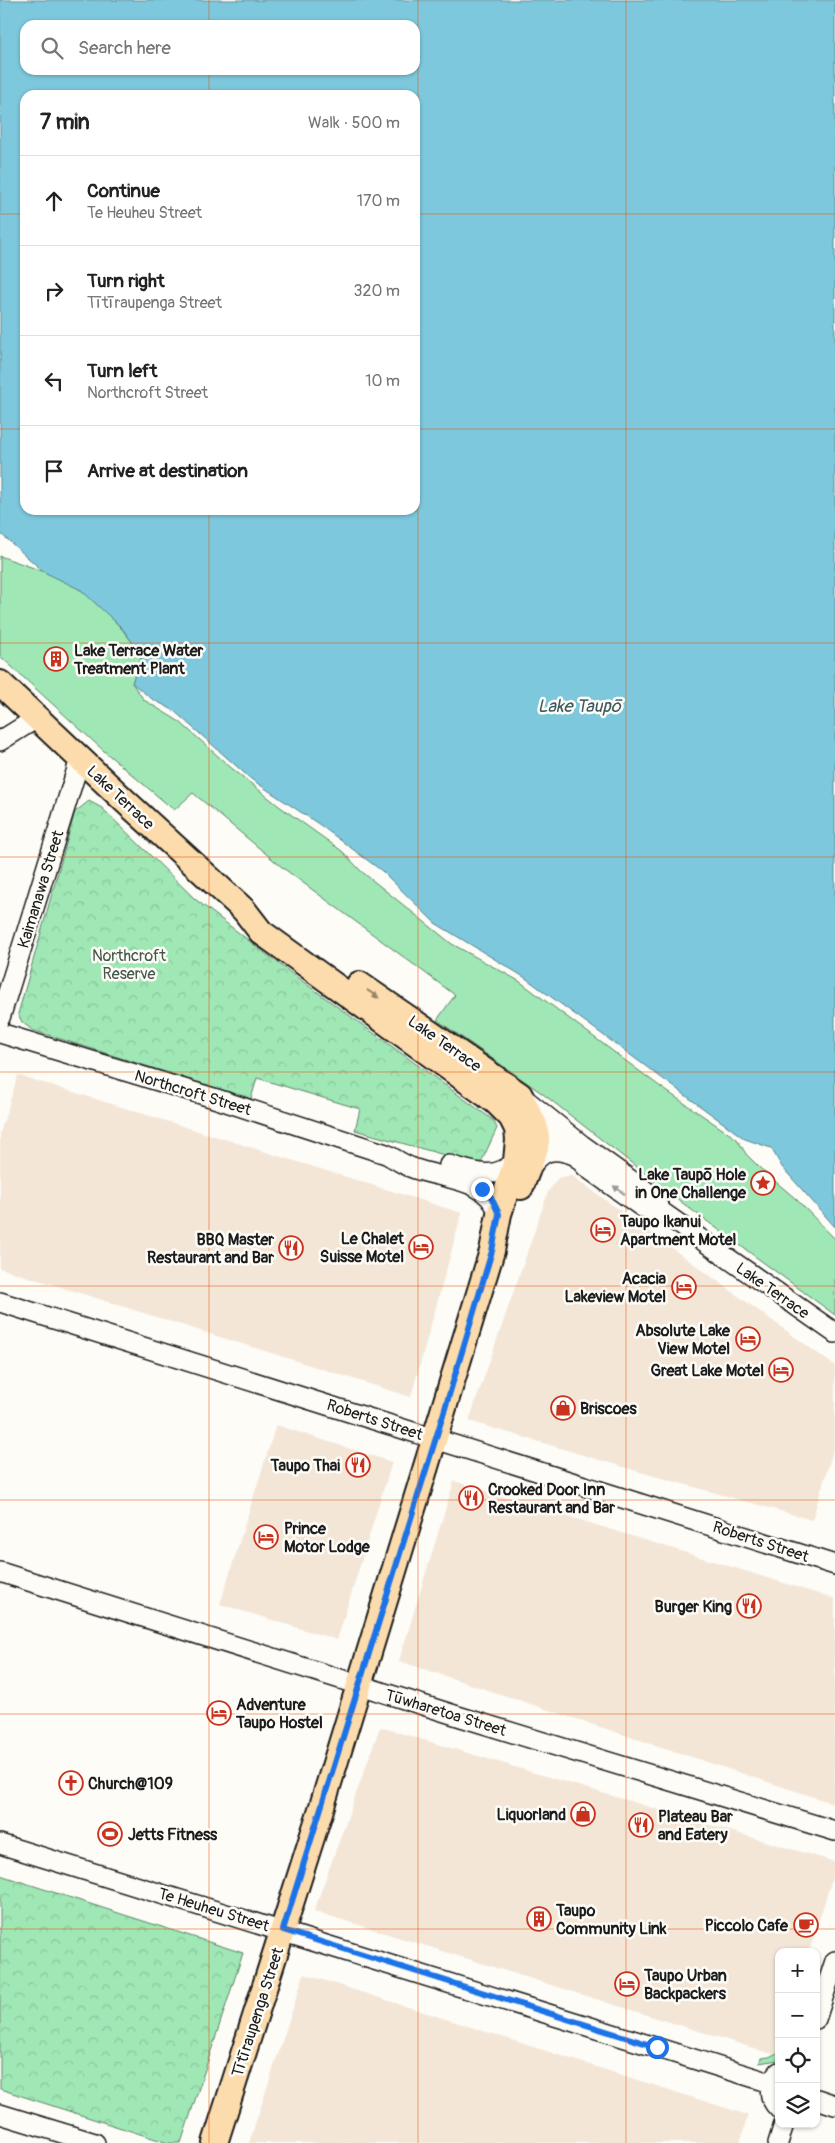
<!DOCTYPE html>
<meta charset="utf-8">
<style>
body{margin:0;font-family:Pangolin,sans-serif;background:#f2f2f2;color:#222}
.controls{position:absolute;right:15px;bottom:15px;display:grid;overflow:hidden;border-radius:10px;box-shadow:0 1px 4px #0004}
.controls button{width:45px;height:45px;display:grid;place-items:center;padding:0;border:0;border-bottom:1px solid #e0e0e0;background:#fff;color:#222;font:25px sans-serif}
.stop{position:absolute;width:15px;height:15px;margin:-11px;border:4px solid #1a73e8;border-radius:50%;background:#fff}
.stop.end{background:#1a73e8;border-color:#fff;box-shadow:0 1px 5px #0008}
.list{margin:0;padding:0;list-style:none}
h2{display:flex;justify-content:space-between;align-items:center;height:65px;margin:0;padding:0 20px;font-size:21px}
h2 small{font-size:16px;font-weight:400;color:#767676}
.list li{display:grid;grid-template-columns:32px 1fr auto;gap:15px;align-items:center;box-sizing:border-box;height:90px;padding:0 20px;border-top:1px solid #e0e0e0}
.list b{display:block;font-size:19px;white-space:nowrap}
.list p{margin:0;font-size:16px;white-space:nowrap;color:#767676}
.list em{font-size:16px;font-style:normal;color:#767676}
.icon{flex:none;width:28px;height:28px;fill:none;stroke:currentColor;stroke-width:2;stroke-linecap:round;stroke-linejoin:round}
.map{position:relative;flex:none;width:835px;height:2143px;overflow:hidden}
.search{position:absolute;background:#fff;box-shadow:0 1px 4px #0004;left:20px;top:20px;width:400px;height:55px;display:flex;align-items:center;gap:12px;box-sizing:border-box;padding:0 18px;border-radius:15px;color:#767676;font-size:19px}
.panel{position:absolute;background:#fff;box-shadow:0 1px 4px #0004;left:20px;top:90px;width:400px;height:425px;border-radius:15px}
.map>svg:first-child{display:block}
.built{fill:#f3e6d7}
.grass{fill:#9fe7b4;stroke:#5e8268}
.park{fill:url(#park-crowns);stroke:#5e8268}
.water{fill:#7dc8dd;stroke:#568390;fill-rule:evenodd}
.lines{fill:none;stroke-linecap:round;stroke-linejoin:round}
.minor-casing{stroke:#1c1c1c;stroke-width:22}
.major-casing{stroke:#1c1c1c;stroke-width:28}
.minor{stroke:#fdfcf7;stroke-width:19}
.major{stroke:#fcdcac;stroke-width:24}
.oneway{fill:#97866b}
.oneway2{fill:#989794}
.route{stroke:#1a73e8;stroke-width:6}
.grid{fill:none;stroke:#e8590c;stroke-width:1;stroke-opacity:0.55}
.labels{text-anchor:middle;stroke-width:5;stroke-linejoin:round;paint-order:stroke}
.poi-label{font-size:16px;font-weight:bold;fill:#1c1c1c;stroke:#fdfcf7;text-anchor:start}
.street-label{font-size:16px;fill:#1c1c1c;stroke:#fdfcf7}
.park-label{font-size:16px;fill:#43594a;stroke:#fdfcf7}
.water-label{font-size:18px;font-style:italic;fill:#3e5860;stroke:#fdfcf7}
</style>
<div class="map">
<svg width="835" height="2143" viewBox="0 0 835 2143">
<defs>
<pattern id="park-crowns" width="20" height="18" patternUnits="userSpaceOnUse" patternTransform="scale(1.25)"><rect width="20" height="18" fill="#9fe7b4"/><path d="M2 6a3 3 0 1 1 6 0M12 15a3 3 0 1 1 6 0" fill="none" stroke="#88c69a"/></pattern>
</defs>
<rect width="100%" height="100%" fill="#fdfcf7"/>
<filter id="ink" filterUnits="userSpaceOnUse"><feTurbulence type="fractalNoise" baseFrequency=".02" numOctaves="2"/><feDisplacementMap in="SourceGraphic" scale="10" xChannelSelector="R" yChannelSelector="G"/><feConvolveMatrix kernelMatrix="1 2 1 2 8 2 1 2 1" color-interpolation-filters="sRGB"/></filter>
<g filter="url(#ink)">
<path class="built" d="M18,1075L462,1213L411,1397L0,1268V1133Z
M571,1175L835,1366V1444L812,1520L640,1472L469,1421L548,1192L558,1178Z
M276,1425L392,1462L337,1640L220,1604Z
M454,1481L835,1599V1804L399,1661Z
M380,1727L835,1862V1869L809,1952H779V2045L777,2052L772,2054L314,1911Z
M304,1974L748,2115L740,2143H249Z"/>
<path class="grass" d="M0,556C24,565 62,576 82,591C106,609 125,631 142,656L132,683L144,700L180,722L229,766L279,806L342,851L361,871L452,944L519,981L662,1088L737,1139L746,1154L762,1170L796,1199L835,1239V1315L689,1208L543,1094L437,1020L455,995L283,868L193,793L174,810L104,751L0,656Z
M779,2052L778,2060L759,2063L761,2058L769,2057Z"/>
<path class="park" d="M89,801L102,808L195,899L287,970L493,1120L497,1128L480,1165L355,1130L360,1109L257,1078L251,1099L32,1030L22,1022L18,1014L75,812Z
M0,1875L243,1953L181,2143H168L0,2089Z"/>
<path class="water" d="M0,0H835V1227L782,1167L771,1148L745,1139L524,977L435,923L382,871L320,825L251,779L173,710L152,699L132,683L142,656L122,628L81,590L44,572L0,533ZM25,25H415V70H25ZM25,95H415V510H25Z"/>
<g class="lines">
<g class="minor-casing">
<path id="minor" d="M0,741L37,718
M0,1018L80,759
M0,1033L217,1099L386,1154C394,1158 402,1164 410,1167C441,1180 487,1176 499,1214
M521,1096L582,1145L650,1194L662,1212
M527,1118L559,1137L586,1167L642,1207L662,1212L835,1333
M449,1165C475,1172 493,1182 516,1161
M529,1169C542,1151 552,1146 574,1155
M0,1302L835,1565
M0,1572L461,1717L835,1831
M0,1844L771,2083
M816,2019L835,1961
M779,2072C768,2084 767,2098 779,2109
M817,2099L835,2105
M0,2114L95,2143
M778,2143L784,2124"/>
</g>
<g class="major-casing">
<path id="major" d="M0,683L126,802L244,910L261,932L496,1102L511,1117L517,1129L518,1140L516,1161L499,1214L492,1251L322,1806L215,2143
M359,984L520,1095L535,1125L537,1137L536,1148L521,1187"/>
</g>
<use href="#minor" class="minor"/>
<use href="#major" class="major"/>
</g>
<defs><path id="oneway-solid" d="M-6-.8H1V-3.2L6.5 0L1 3.2V.8H-6Z" transform="scale(1.25)"/></defs>
<use class="oneway" href="#oneway-solid" transform="translate(373 994) rotate(34)"/>
<use class="oneway2" href="#oneway-solid" transform="translate(619 1190) rotate(-144)"/>
</g>
<g class="lines" filter="url(#ink)">
<path class="route" d="M482,1189L491,1197L499,1214L492,1251L444,1412L283,1930L657,2047"/>
</g>
<path class="grid" d="M209,0V25M418,0V2143M626,0V2143M209,70V95M0,214H25M415,214H835M0,429H25M415,429H835M209,510V2143M0,643H835M0,857H835M0,1072H835M0,1286H835M0,1500H835M0,1714H835M0,1929H835"/>
<defs>
<g id="building-ring" transform="scale(1.25)"><circle r="9.5" fill="#fdfcf7" stroke="#c8321e" stroke-width="1.5"/><path d="M-4-6H4V6H1V3H-1V6H-4ZM-2.5-4.3h1.7v1.8h-1.7ZM.8-4.3h1.7v1.8H.8ZM-2.5-1h1.7V.8h-1.7ZM.8-1h1.7V.8H.8Z" fill="#c8321e"/></g>
<g id="sight-ring" transform="scale(1.25)"><circle r="9.5" fill="#fdfcf7" stroke="#c8321e" stroke-width="1.5"/><path d="M0-6L1.8-2.2L6-1.7L2.9 1.2L3.7 5.4L0 3.3L-3.7 5.4L-2.9 1.2L-6-1.7L-1.8-2.2Z" fill="#c8321e"/></g>
<g id="hotel-ring" transform="scale(1.25)"><circle r="9.5" fill="#fdfcf7" stroke="#c8321e" stroke-width="1.5"/><path d="M-6-4.5h1.5V1H6V5H4.5V3h-9V5H-6ZM-4 0a1.8 1.8 0 1 1 3.6 0ZM.5 0V-2.5h3Q6-2.5 6 0Z" fill="#c8321e"/></g>
<g id="restaurant-ring" transform="scale(1.25)"><circle r="9.5" fill="#fdfcf7" stroke="#c8321e" stroke-width="1.5"/><path d="M-5-6h1v4h1v-4h1v4h1v-4h1v5L-1.5 .5V6h-2V.5L-5-1ZM5-6V6H3V1.5H1.5Q1.5-4 5-6Z" fill="#c8321e"/></g>
<g id="shop-ring" transform="scale(1.25)"><circle r="9.5" fill="#fdfcf7" stroke="#c8321e" stroke-width="1.5"/><path d="M-5-2.5h2.3a2.7 3.5 0 0 1 5.4 0H5L5.5 6h-11ZM-1.5-2.5h3a1.5 2.3 0 0 0-3 0Z" fill="#c8321e"/></g>
<g id="church-ring" transform="scale(1.25)"><circle r="9.5" fill="#fdfcf7" stroke="#c8321e" stroke-width="1.5"/><path d="M-1.2-6h2.4v3.5h3.3v2.4h-3.3V6h-2.4V-.1h-3.3v-2.4h3.3Z" fill="#c8321e"/></g>
<g id="stadium-ring" transform="scale(1.25)"><circle r="9.5" fill="#fdfcf7" stroke="#c8321e" stroke-width="1.5"/><path d="M0-5a6.5 5 0 1 0 0 10a6.5 5 0 1 0 0-10ZM-3.5-1.8h7v3.6h-7Z" fill="#c8321e"/></g>
<g id="cafe-ring" transform="scale(1.25)"><circle r="9.5" fill="#fdfcf7" stroke="#c8321e" stroke-width="1.5"/><path d="M-5.5-4.5H6V0H3Q3 3.5 0 3.5H-2.5Q-5.5 3.5-5.5 0ZM3-3.2v2h1.7v-2ZM-6 4.5H4V6H-6Z" fill="#c8321e"/></g>
</defs>
<g fill-rule="evenodd">
<use href="#building-ring" x="56" y="659"/>
<use href="#sight-ring" x="763" y="1183"/>
<use href="#hotel-ring" x="603" y="1230"/>
<use href="#hotel-ring" x="421" y="1247"/>
<use href="#restaurant-ring" x="291" y="1248"/>
<use href="#hotel-ring" x="684" y="1287"/>
<use href="#hotel-ring" x="748" y="1339"/>
<use href="#hotel-ring" x="781" y="1370"/>
<use href="#shop-ring" x="563" y="1408"/>
<use href="#restaurant-ring" x="358" y="1465"/>
<use href="#restaurant-ring" x="471" y="1498"/>
<use href="#hotel-ring" x="266" y="1537"/>
<use href="#restaurant-ring" x="749" y="1606"/>
<use href="#hotel-ring" x="219" y="1713"/>
<use href="#church-ring" x="71" y="1783"/>
<use href="#shop-ring" x="583" y="1814"/>
<use href="#restaurant-ring" x="641" y="1825"/>
<use href="#stadium-ring" x="110" y="1834"/>
<use href="#building-ring" x="539" y="1919"/>
<use href="#cafe-ring" x="806" y="1925"/>
<use href="#hotel-ring" x="627" y="1984"/>
</g>
<g class="labels">
<g class="poi-label">
<text x="74" y="656">Lake Terrace Water<tspan x="74" dy="18">Treatment Plant</tspan></text>
<text x="746" y="1180" text-anchor="end">Lake Taupō Hole<tspan x="746" dy="18">in One Challenge</tspan></text>
<text x="620" y="1227">Taupo Ikanui<tspan x="620" dy="18">Apartment Motel</tspan></text>
<text x="404" y="1244" text-anchor="end">Le Chalet<tspan x="404" dy="18">Suisse Motel</tspan></text>
<text x="274" y="1245" text-anchor="end">BBQ Master<tspan x="274" dy="18">Restaurant and Bar</tspan></text>
<text x="666" y="1284" text-anchor="end">Acacia<tspan x="666" dy="18">Lakeview Motel</tspan></text>
<text x="730" y="1336" text-anchor="end">Absolute Lake<tspan x="730" dy="18">View Motel</tspan></text>
<text x="764" y="1376" text-anchor="end">Great Lake Motel</text>
<text x="580" y="1414">Briscoes</text>
<text x="340" y="1471" text-anchor="end">Taupo Thai</text>
<text x="488" y="1495">Crooked Door Inn<tspan x="488" dy="18">Restaurant and Bar</tspan></text>
<text x="284" y="1534">Prince<tspan x="284" dy="18">Motor Lodge</tspan></text>
<text x="732" y="1612" text-anchor="end">Burger King</text>
<text x="236" y="1710">Adventure<tspan x="236" dy="18">Taupo Hostel</tspan></text>
<text x="88" y="1789">Church@109</text>
<text x="566" y="1820" text-anchor="end">Liquorland</text>
<text x="658" y="1822">Plateau Bar<tspan x="658" dy="18">and Eatery</tspan></text>
<text x="128" y="1840">Jetts Fitness</text>
<text x="556" y="1916">Taupo<tspan x="556" dy="18">Community Link</tspan></text>
<text x="788" y="1931" text-anchor="end">Piccolo Cafe</text>
<text x="644" y="1981">Taupo Urban<tspan x="644" dy="18">Backpackers</tspan></text>
</g>
<g class="street-label">
<text transform="translate(121 797) rotate(43)" y="6">Lake Terrace</text>
<text transform="translate(40 889) rotate(-73)" y="6">Kaimanawa Street</text>
<text transform="translate(445 1043) rotate(35)" y="6">Lake Terrace</text>
<text transform="translate(193 1092) rotate(17)" y="6">Northcroft Street</text>
<text transform="translate(773 1290) rotate(35)" y="6">Lake Terrace</text>
<text transform="translate(375 1419) rotate(18)" y="6">Roberts Street</text>
<text transform="translate(761 1541) rotate(18)" y="6">Roberts Street</text>
<text transform="translate(446 1712) rotate(17)" y="6">Tūwharetoa Street</text>
<text transform="translate(214 1909) rotate(17)" y="6">Te Heuheu Street</text>
<text transform="translate(257 2012) rotate(-72)" y="6">Tītīraupenga Street</text>
</g>
<g class="park-label">
<text x="129" y="961">Northcroft<tspan x="129" dy="18">Reserve</tspan></text>
</g>
<g class="water-label">
<text x="579" y="712">Lake Taupō</text>
</g>
</g>
</svg>
<div class="controls">
<button>+</button>
<button>−</button>
<button><svg class="icon" aria-label="locate" viewBox="0 0 24 24"><circle cx="12" cy="12" r="6"/><path d="M12 2v4M12 18v4M2 12h4M18 12h4"/></svg></button>
<button><svg class="icon" aria-label="layers" viewBox="0 0 24 24"><path d="M12 4l9 5-9 5-9-5zM3 14l9 5 9-5"/></svg></button>
</div>
<div class="stop" style="left:657px;top:2047px"></div>
<div class="stop end" style="left:482px;top:1189px"></div>
<div class="search"><svg class="icon" aria-label="search" viewBox="0 0 24 24"><circle cx="10" cy="10" r="6"/><path d="M15 15l6 6"/></svg>Search here</div>
<section class="panel">
<h2>7 min<small>Walk · 500 m</small></h2>
<ul class="list">
<li><svg class="icon" aria-label="ahead" viewBox="0 0 24 24"><path d="M12 20V5M6 11l6-6 6 6"/></svg><div><b>Continue</b><p>Te Heuheu Street</p></div><em>170 m</em></li>
<li><svg class="icon" aria-label="right" viewBox="0 0 24 24"><path d="M7 20v-9h11M14 6l5 5-5 5"/></svg><div><b>Turn right</b><p>Tītīraupenga Street</p></div><em>320 m</em></li>
<li><svg class="icon" aria-label="left" viewBox="0 0 24 24"><path d="M17 20v-9H6M10 6l-5 5 5 5"/></svg><div><b>Turn left</b><p>Northcroft Street</p></div><em>10 m</em></li>
<li><svg class="icon" aria-label="arrive" viewBox="0 0 24 24"><path d="M6 21V4h12l-3 4 3 4H6"/></svg><div><b>Arrive at destination</b></div></li>
</ul>
</section>
</div>
